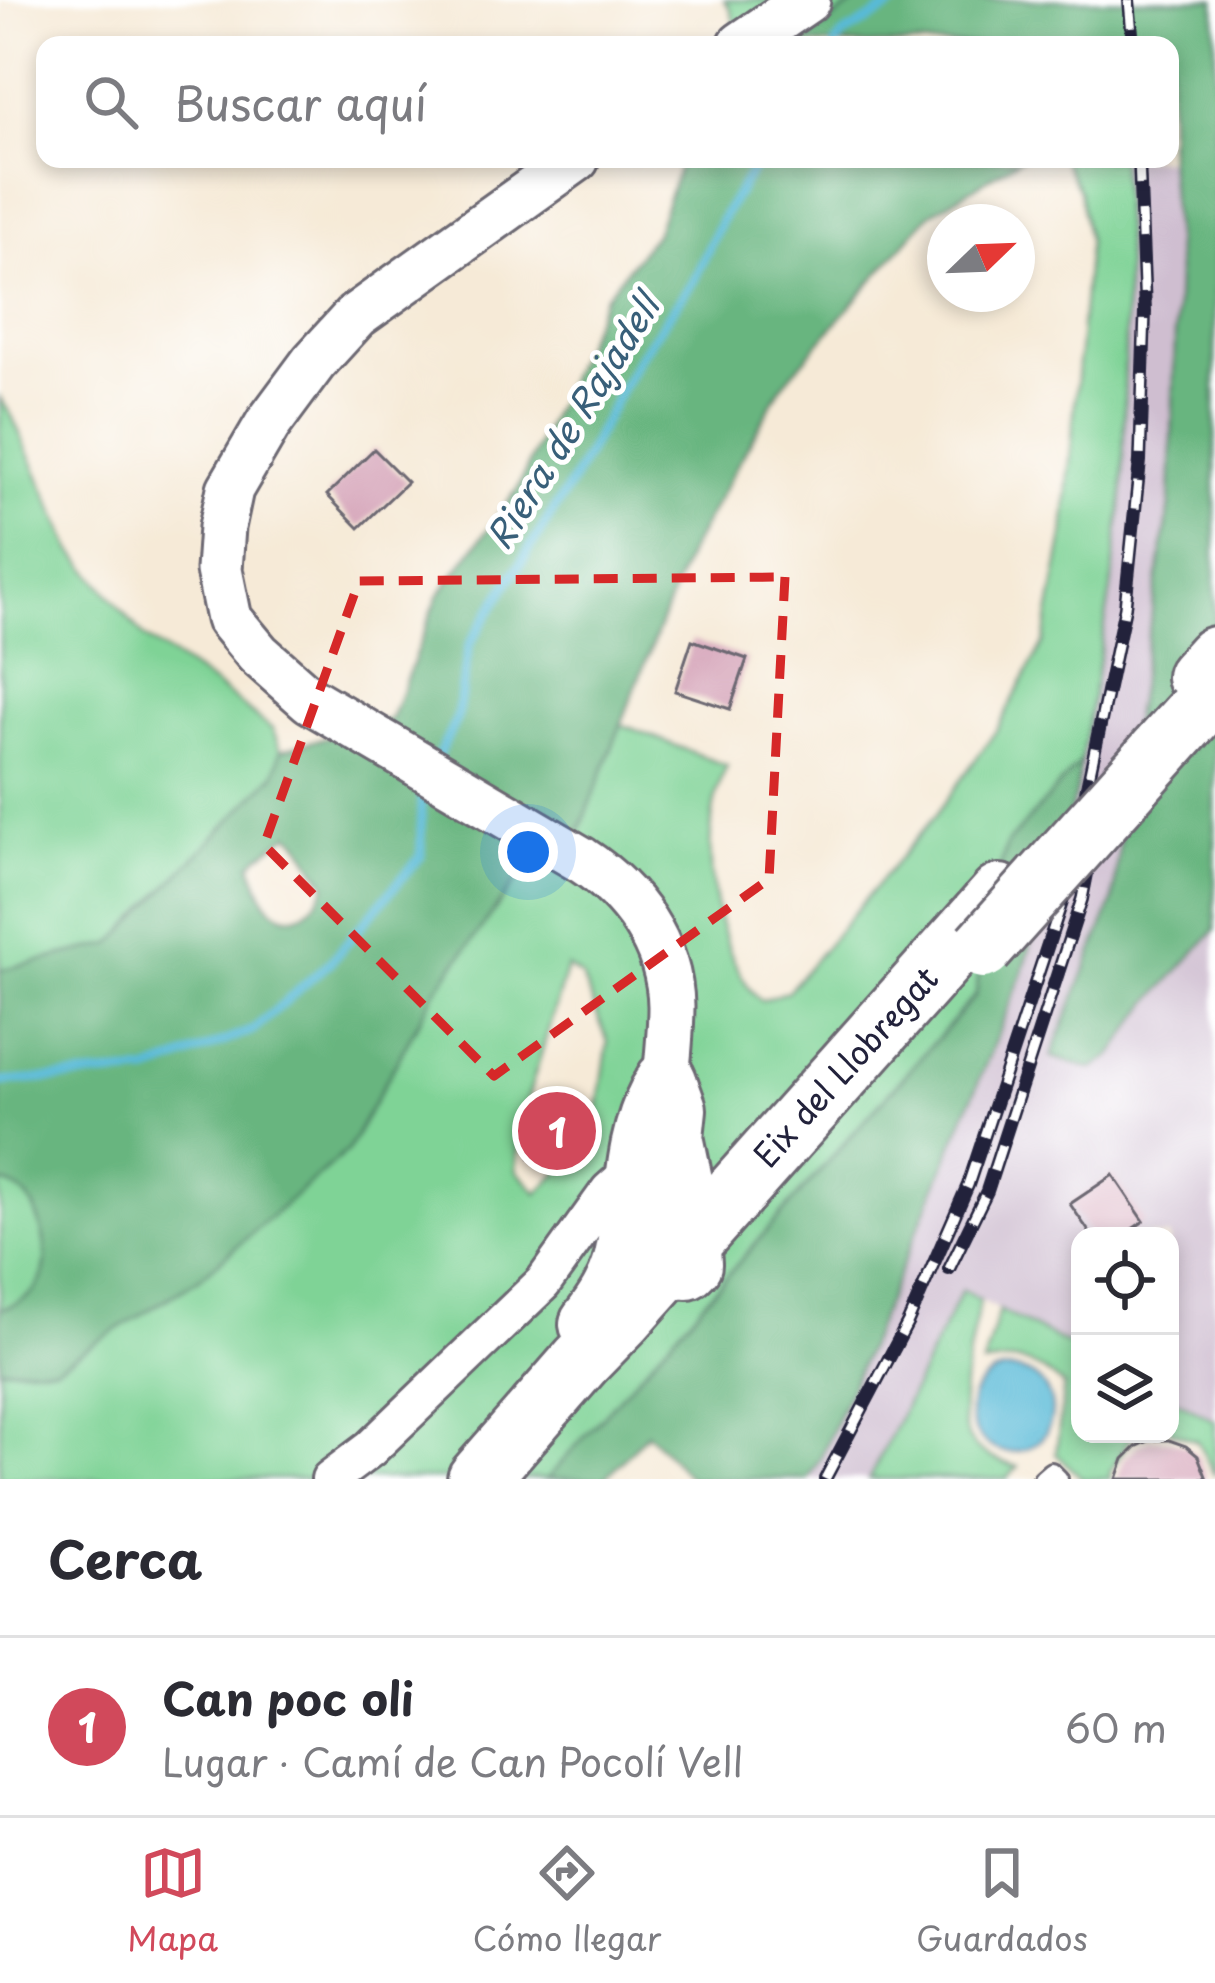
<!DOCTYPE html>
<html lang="es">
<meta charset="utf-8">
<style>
body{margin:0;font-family:"Playpen Sans",sans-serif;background:#f2f2f3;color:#2b2b33}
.controls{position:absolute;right:36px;bottom:36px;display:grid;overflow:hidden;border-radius:24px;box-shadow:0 6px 18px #0003}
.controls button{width:108px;height:108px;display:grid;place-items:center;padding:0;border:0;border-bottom:3px solid #e1e1e2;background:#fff;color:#2b2b33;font:60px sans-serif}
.compass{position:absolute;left:927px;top:204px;width:108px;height:108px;border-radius:50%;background:#fff;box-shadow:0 6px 18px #0003;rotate:67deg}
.you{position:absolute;left:528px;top:852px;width:42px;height:42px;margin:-30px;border:9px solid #fff;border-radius:50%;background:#1a73e8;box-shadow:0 0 0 18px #1a73e833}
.badge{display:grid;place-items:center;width:78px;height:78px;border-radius:50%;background:#d1495b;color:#fff;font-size:39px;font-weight:700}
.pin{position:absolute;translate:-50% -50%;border:6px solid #fff;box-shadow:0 3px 12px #0006}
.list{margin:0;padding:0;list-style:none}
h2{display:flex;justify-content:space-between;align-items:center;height:156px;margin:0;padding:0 48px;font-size:51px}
h2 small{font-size:39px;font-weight:400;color:#7c7c81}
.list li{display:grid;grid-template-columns:78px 1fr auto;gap:36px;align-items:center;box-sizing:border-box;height:180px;padding:0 48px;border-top:3px solid #e1e1e2}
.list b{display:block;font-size:45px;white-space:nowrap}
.list p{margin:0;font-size:39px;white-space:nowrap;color:#7c7c81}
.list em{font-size:39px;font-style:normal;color:#7c7c81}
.icon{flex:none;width:66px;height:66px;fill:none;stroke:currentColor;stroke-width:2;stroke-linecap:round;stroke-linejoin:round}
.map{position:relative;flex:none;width:1215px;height:1479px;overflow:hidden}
.search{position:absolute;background:#fff;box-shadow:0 6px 18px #0003;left:36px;right:36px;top:36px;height:132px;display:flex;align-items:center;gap:30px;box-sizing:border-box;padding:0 42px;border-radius:24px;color:#7c7c81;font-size:45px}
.sheet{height:336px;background:#fff}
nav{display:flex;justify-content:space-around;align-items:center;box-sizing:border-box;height:168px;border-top:3px solid #e1e1e2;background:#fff;font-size:33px;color:#7c7c81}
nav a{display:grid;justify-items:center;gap:6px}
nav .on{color:#d1495b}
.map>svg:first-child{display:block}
.industrial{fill:#cfbed0}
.green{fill:#7fd396;stroke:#507a68;stroke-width:3;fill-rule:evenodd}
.forest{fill:#67b57f;stroke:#446c5d;stroke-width:3;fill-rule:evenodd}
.water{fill:#58bad7;stroke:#3d6e89;stroke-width:3}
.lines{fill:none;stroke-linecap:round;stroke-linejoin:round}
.stream{stroke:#58bad7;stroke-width:9}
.building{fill:#d7a7bb}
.service-casing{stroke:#6c6872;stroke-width:24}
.minor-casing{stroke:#6c6872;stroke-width:42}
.tertiary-casing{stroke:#6c6872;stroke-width:51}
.trunk-casing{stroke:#6c6872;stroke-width:66}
.service{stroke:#fff;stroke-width:18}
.minor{stroke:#fff;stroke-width:36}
.tertiary{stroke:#fff;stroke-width:45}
.trunk{stroke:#fff;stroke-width:60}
.rail-casing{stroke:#22223b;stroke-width:14}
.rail{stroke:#fff;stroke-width:9;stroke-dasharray:27;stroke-linecap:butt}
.trunk-bridge-casing{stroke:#6c6872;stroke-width:66;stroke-linecap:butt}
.trunk-bridge{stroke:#fff;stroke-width:60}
.marked{fill:none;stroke:#d62828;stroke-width:9;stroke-dasharray:24 15;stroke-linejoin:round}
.labels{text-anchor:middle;stroke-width:10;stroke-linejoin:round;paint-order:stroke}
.street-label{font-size:33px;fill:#22223b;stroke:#fff}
.water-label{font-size:36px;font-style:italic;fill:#385f79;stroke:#fff}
</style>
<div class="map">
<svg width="1215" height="1479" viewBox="0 0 1215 1479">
<rect width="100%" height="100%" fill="#fff"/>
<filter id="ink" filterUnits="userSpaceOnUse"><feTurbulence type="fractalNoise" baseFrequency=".00833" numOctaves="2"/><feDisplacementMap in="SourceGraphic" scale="24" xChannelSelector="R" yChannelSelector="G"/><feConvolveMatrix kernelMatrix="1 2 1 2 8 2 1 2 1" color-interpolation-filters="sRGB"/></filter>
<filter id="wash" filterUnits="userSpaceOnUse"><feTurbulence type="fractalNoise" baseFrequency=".004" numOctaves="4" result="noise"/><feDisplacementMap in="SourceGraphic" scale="48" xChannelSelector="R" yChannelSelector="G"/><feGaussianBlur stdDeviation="2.7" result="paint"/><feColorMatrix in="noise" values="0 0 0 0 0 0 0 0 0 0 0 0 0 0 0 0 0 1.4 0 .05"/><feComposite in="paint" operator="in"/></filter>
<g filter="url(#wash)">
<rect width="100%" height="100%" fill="#f6ead7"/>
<path class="industrial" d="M1120,159H1168L1177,272L1170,505L1132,729L1113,901L1051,1056L1093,1069L1215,930V1421L1170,1397V1236H1080V1351L962,1291L869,1479H808L820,1459L939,1179L1023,972L1076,792L1111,590L1123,493L1126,264Z"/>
<path class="green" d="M724,0H862L842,12L802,45H741L730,8Z
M1062,159H1120L1126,264L1123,493L1111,590L1081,761L1007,844L984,926L976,994L547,1479H0V1368L56,1367L348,1150L436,990L536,854L580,830L621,724L727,766C695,827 711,952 761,1001L788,991L935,816L998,728L1044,642L1064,536L1088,242L1079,190ZM567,967L582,977L608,1042L594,1136L538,1193L516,1170L521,1121Z
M0,398L12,416L72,550L144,637L219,688L272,729L281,750L275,774L112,944L0,970Z
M0,1182C26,1188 34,1203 41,1228C53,1268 43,1298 0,1309Z
M962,1290L980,1300C974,1332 955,1402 966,1432C974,1454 998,1461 1018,1467L1007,1479H869Z
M999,1310L1080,1351V1434H1152L1131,1437L1110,1472V1479H1083L1056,1454L1064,1386C1031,1361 1024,1357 983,1365Z
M1170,1397L1215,1421V1476L1197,1441L1170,1431Z"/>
<path class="forest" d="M862,0H1215V930L1150,1002L1112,1056L1093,1069L1051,1057L1113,901L1132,729L1170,505L1177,272L1168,159L1170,45H802L842,12Z
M688,159H1020L929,215L781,387L688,553L580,830L536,854L436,990L348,1150L199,1279L56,1367L0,1368V1309C43,1298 53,1268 41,1228C34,1203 26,1188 0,1182V970L112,944L275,774L281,750L391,719L438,596L517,490L605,296L655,234L678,169ZM290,834L299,842L326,885C317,906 296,928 273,909C261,900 257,878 251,865L259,856Z
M1081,761L1076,792L1023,972L939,1179L820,1459L808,1479H691L647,1433L605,1479H547L976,995L984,926L1007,844Z"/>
<path class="water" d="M970 1411a41 41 0 1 1 82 0a41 41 0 1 1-82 0Z"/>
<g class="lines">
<path class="stream" d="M835,45L842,36L903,0
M437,758L457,718L469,645L573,480L638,358L694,280L723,216L759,159
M0,1082L148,1072L253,1030L331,961L421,856V790L424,784"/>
</g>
<g id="blocks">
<path class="building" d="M374,449L407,482L359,528L327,495Z
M692,640L747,659L730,709L675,691Z
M558,1095L582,1105L565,1145L558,1142L547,1165L530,1158Z
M1113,1175L1144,1221L1122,1236H1092L1070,1204Z
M1151,1440H1169L1186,1446L1198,1456L1207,1479H1117L1124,1459L1136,1447Z"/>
</g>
</g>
<g filter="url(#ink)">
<use href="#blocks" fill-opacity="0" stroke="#6c6872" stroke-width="3"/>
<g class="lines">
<g class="service-casing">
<path id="service" d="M1043,1479L1051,1472L1058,1479"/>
</g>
<g class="minor-casing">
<path id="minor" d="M330,1479L370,1449L543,1283L609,1191L636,1167"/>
</g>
<g class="tertiary-casing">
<path id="tertiary" d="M741,45L807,0
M576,159L356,316L314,362L268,424L230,489L222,527L219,570L229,619L258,654L310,700L582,860C631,892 670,944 671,1006C671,1031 668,1056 666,1081"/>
</g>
<g class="trunk-casing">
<path id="trunk" d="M1197,677L1215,657
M666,1081L676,1109L673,1137L687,1205L691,1264L687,1268
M590,1324C606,1304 620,1282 625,1257C637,1202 633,1144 660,1092
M478,1479L581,1361L623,1318L1000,895"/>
</g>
<use href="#service" class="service"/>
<use href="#minor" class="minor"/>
<use href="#tertiary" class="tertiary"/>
<use href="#trunk" class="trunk"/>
<g class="rail-casing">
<path id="rail" d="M1129,0L1133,45
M949,1269L987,1191L1082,899L1094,838
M825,1479L908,1322L968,1185L1064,896L1125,607L1140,461L1145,312L1139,159"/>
</g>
<use href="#rail" class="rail"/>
<g class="trunk-bridge-casing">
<path id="trunk-bridge" d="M983,948L1196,711"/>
</g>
<use href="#trunk-bridge" class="trunk-bridge"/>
</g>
</g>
<path class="marked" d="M785,577L769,879L494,1076L264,845L359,581Z"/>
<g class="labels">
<g class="street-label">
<text transform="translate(846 1067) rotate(-48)" y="12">Eix del Llobregat</text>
</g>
<g class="water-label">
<text transform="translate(573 422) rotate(-58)" y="13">Riera de Rajadell</text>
</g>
</g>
</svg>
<div class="controls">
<button><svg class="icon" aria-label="locate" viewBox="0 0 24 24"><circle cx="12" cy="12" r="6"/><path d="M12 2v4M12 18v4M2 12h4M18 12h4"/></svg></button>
<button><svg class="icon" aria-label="layers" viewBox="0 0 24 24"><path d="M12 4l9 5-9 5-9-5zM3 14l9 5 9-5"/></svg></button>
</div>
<svg class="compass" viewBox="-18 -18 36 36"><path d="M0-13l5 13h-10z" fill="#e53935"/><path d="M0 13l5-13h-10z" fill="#7c7c81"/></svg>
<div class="you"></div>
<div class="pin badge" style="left:557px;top:1131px">1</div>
<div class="search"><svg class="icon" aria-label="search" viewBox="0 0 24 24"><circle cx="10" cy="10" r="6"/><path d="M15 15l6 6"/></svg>Buscar aquí</div>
</div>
<section class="sheet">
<h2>Cerca<small></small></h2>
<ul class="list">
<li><span class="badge">1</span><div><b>Can poc oli</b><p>Lugar · Camí de Can Pocolí Vell</p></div><em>60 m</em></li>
</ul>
</section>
<nav>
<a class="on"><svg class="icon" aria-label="map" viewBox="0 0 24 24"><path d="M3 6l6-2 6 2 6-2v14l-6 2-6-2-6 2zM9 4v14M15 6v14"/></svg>Mapa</a>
<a><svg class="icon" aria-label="directions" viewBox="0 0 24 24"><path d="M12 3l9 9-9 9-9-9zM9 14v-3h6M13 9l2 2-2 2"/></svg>Cómo llegar</a>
<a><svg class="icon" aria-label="saved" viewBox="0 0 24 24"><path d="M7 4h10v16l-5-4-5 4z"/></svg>Guardados</a>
</nav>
